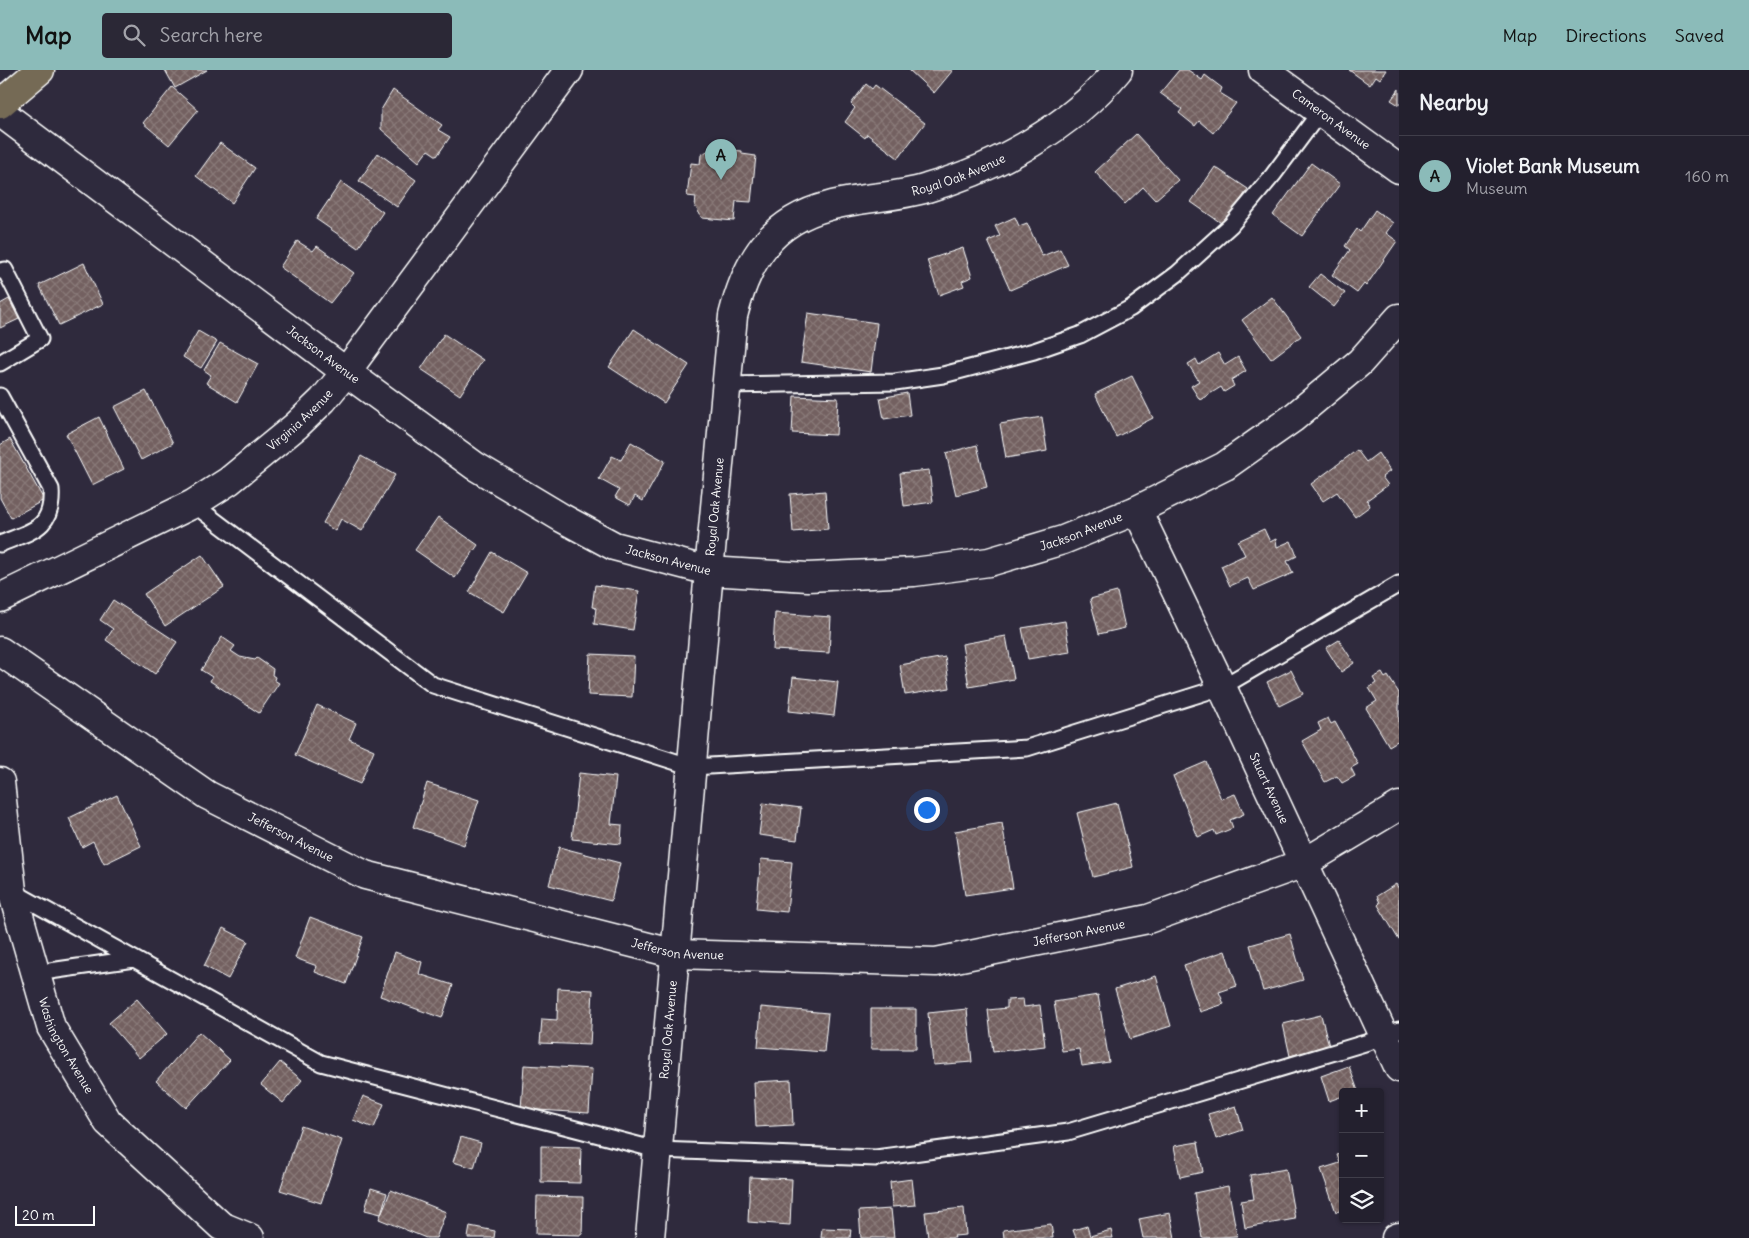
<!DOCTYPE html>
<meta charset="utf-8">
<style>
body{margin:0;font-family:Delius,sans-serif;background:#2b2836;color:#f1f3f6}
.controls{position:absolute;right:15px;bottom:15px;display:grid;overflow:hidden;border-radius:5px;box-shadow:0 1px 4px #0004}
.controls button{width:45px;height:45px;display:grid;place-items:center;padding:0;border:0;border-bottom:1px solid #403e4a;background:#23202e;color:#f1f3f6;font:25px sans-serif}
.scale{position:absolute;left:15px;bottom:12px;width:80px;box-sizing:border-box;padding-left:5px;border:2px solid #fff;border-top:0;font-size:14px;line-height:18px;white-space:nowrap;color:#fff;-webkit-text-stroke:4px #2f2a3d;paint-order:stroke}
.you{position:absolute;left:926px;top:739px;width:18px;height:18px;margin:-12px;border:4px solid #fff;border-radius:50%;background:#1a73e8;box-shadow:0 0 0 8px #1a73e833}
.badge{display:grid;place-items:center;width:32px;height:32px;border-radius:50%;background:#8bbbb9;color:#111;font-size:16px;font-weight:700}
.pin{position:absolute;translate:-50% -41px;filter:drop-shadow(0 1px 2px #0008)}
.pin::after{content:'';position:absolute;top:26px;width:18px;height:15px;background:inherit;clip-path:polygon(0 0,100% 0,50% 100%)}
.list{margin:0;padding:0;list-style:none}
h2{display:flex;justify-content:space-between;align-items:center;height:65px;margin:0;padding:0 20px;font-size:21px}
h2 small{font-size:16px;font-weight:400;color:#a3a3aa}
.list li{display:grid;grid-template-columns:32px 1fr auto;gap:15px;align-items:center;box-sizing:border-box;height:80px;padding:0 20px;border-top:1px solid #403e4a}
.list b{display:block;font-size:19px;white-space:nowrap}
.list p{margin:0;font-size:16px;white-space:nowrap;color:#a3a3aa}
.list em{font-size:16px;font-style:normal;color:#a3a3aa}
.icon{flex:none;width:28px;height:28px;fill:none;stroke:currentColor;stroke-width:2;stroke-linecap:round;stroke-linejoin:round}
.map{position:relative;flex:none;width:1399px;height:1168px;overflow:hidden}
header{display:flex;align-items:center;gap:30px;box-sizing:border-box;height:70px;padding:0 25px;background:#8bbbb9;color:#111}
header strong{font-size:24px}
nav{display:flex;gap:28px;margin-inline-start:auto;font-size:18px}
.search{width:350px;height:45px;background:#2b2836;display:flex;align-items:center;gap:12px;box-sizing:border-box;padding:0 18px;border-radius:5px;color:#a3a3aa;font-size:19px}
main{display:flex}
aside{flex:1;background:#23202e}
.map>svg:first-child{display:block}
.building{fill:url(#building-cross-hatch);stroke:#fff}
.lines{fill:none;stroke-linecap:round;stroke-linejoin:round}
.lane-casing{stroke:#fff;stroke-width:19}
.street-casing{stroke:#fff;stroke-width:31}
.primary-casing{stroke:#fff;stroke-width:31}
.lane{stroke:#2f2a3d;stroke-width:15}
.street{stroke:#2f2a3d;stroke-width:28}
.primary{stroke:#756b55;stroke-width:28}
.labels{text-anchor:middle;stroke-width:4.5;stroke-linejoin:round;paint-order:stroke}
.street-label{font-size:12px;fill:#fff;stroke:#2f2a3d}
</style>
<header>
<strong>Map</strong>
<div class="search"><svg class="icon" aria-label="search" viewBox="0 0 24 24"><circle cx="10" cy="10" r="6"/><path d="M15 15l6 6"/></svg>Search here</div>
<nav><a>Map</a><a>Directions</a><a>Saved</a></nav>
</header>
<main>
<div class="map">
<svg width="1399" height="1168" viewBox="0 0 1399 1168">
<defs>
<pattern id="building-cross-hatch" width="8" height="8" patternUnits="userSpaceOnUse" patternTransform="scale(1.25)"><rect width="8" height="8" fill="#736160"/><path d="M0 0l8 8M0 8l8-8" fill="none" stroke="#887978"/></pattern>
</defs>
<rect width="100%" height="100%" fill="#2f2a3d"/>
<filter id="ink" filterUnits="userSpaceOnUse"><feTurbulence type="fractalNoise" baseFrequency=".02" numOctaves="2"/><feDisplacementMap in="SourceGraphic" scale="10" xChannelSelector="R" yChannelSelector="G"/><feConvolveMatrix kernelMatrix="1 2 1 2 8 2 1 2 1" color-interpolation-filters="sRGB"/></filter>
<g filter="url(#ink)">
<path class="building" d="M165,0H207L175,18Z
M909,0H953L934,23Z
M1179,0H1188L1202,10L1205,5L1222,18L1220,23L1236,33L1213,63L1199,51L1195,56L1179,43L1182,39L1160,23Z
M1349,0H1386L1380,9L1376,6L1370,15Z
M866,14L872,19L875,15L925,53L898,88L867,64L865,68L845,52L855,38L851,34Z
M172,17L198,40L169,75L143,53Z
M1399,19V35L1391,30Z
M393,20L442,55L438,60L450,67L437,86L428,80L419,92L381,59V40Z
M1136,64L1178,110L1155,130L1143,117L1125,134L1095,102Z
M220,73L255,98L232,133L196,106Z
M712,78L742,81V84L756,86L751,132L736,131L734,151L702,148L695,136L696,127L687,126L691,93L700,94L701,85Z
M378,83L416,110L397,137L359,111Z
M1311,93L1340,114L1302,166L1273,145Z
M1215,97L1248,119L1224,155L1191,132Z
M341,112L383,142L358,178L316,149Z
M1375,140L1393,153L1386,163L1397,171L1366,216L1364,214L1357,223L1332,205L1350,180L1345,176L1357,159L1360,162Z
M1015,147L1019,156L1027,153L1042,186L1060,179L1068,195L1010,220L988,171L1000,166L995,156Z
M297,171L313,181L317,176L354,203L330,233L280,197Z
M963,178L972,207L962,211L964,216L939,225L927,190Z
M84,193L103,234L59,255L39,215Z
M1320,204L1345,223L1334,237L1309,217Z
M1272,227L1301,266L1271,289L1242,250Z
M9,229L19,249L0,258V234Z
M808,243L877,253L871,302L801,292Z
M634,259L689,295L664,333L609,297Z
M198,261L217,272L201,298L183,287Z
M444,264L483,290L460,325L421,299Z
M220,273L258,294L237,332L206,313L211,305L204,300Z
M1218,283L1225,295L1238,287L1246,301L1231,310L1234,316L1224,322L1221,317L1200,330L1191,316L1199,311L1188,294L1196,289L1199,295Z
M1132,306L1153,348L1116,367L1095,324Z
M146,321L173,373L141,390L114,337Z
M907,323L910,345L884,349L880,328Z
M794,326L838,328L836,365L792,363Z
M99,347L124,399L92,415L66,364Z
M1042,347L1047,381L1006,388L1000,354Z
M10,369L44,430L11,448L0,428V375Z
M631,372L665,391L643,431L635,426L630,435L615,427L619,420L599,409L612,386L621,390Z
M977,375L987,417L956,425L946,383Z
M1357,380L1366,392L1378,383L1390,401L1382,407L1388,415L1367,430L1370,436L1355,447L1337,422L1323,431L1311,414Z
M361,386L395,405L362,461L341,449L335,461L323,453Z
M929,400L933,432L904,436L900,403Z
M825,421L828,459L793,462L790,424Z
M438,447L478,475L455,508L415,480Z
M1264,459L1270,472L1276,469L1277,477L1291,471L1297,486L1287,491L1293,503L1254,520L1248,508L1230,516L1221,496L1245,485L1238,471Z
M492,482L527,503L504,542L469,522Z
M202,485L224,517L165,556L144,524Z
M595,515L639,521L633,560L594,554L596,538L592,537Z
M1117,522L1125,558L1099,564L1090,529Z
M113,530L177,572L155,604L106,570L113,559L100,550Z
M775,543L831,547L829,583L773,580Z
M1065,551L1070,582L1028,589L1022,558Z
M1006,566L1014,609L969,617L962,574Z
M222,567L235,576L231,581L240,587L255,590L257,588L273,599L272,605L275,607L274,610L279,613L259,643L210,611L212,607L201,600Z
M1339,570L1354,593L1341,602L1326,578Z
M590,584L634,586L632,627L588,625Z
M945,587L950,618L905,625L900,595Z
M1291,600L1303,624L1279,636L1267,612Z
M1382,603L1385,608L1388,606L1399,623V670L1389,676L1366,638L1377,631L1369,618L1376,613L1373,608Z
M793,607L838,612L834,646L789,641Z
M317,635L356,653L349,669L374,680L360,714L295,685Z
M1328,648L1331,654L1335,652L1358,694L1351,698L1355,706L1342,713L1337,706L1325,712L1302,671L1321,660L1318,653Z
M1206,692L1221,729L1235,724L1244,744L1230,750L1233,758L1216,765L1214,760L1198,767L1173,706Z
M579,703L616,707L611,754L622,755L621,774L572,769Z
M427,713L479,730L464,775L413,757Z
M117,725L141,776L104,794L93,771L82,777L69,748Z
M763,733L801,738L797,770L759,765Z
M1117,733L1133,797L1093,807L1077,743Z
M1002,753L1013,818L965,825L955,761Z
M559,777L620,793L611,831L549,815Z
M761,789L792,792L787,842L756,839Z
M1396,814L1399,819V870L1378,835L1380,833L1377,826Z
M310,847L363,867L346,914L315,902L317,896L295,888Z
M223,858L248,871L228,909L204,896Z
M1290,864L1303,910L1263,921L1250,875Z
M1225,881L1237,916L1219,922L1224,934L1200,942L1184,895Z
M395,882L422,892L419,904L453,915L442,948L380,926Z
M1156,906L1171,956L1130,969L1115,919Z
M558,918L593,920L590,975L540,973L542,949L557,950Z
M1098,925L1109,992L1082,996L1079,979L1062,981L1054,932Z
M137,929L167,964L139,988L109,953Z
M1023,929L1024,937L1040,935L1045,976L993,982L988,940L1007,938V930Z
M761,937L828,943L824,982L758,977Z
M871,939H916V979H871Z
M967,939L972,992L933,995L928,943Z
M1321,945L1329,976L1290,986L1283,954Z
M199,962L230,990L186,1038L156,1011Z
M280,992L302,1010L283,1033L261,1015Z
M524,995L592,999L589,1043L521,1039Z
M1349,996L1358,1021L1343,1022V1026L1329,1031L1321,1006Z
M791,1010L793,1055L756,1057L754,1012Z
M363,1026L384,1034L374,1058L353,1050Z
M1236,1036L1243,1060L1216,1069L1208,1044Z
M301,1056L342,1070L321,1133L280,1120Z
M461,1067L481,1073L474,1098L453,1092Z
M1198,1072L1203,1102L1180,1107L1174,1076Z
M541,1076L581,1077L580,1113L541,1112Z
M1343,1083V1140L1336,1142L1321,1099L1340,1093L1337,1085Z
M1286,1099L1295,1149L1245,1158L1241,1131L1254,1129L1250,1105Z
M750,1107L792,1109L790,1155L748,1152Z
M912,1109L915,1135L892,1137L890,1112Z
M1228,1116L1237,1166L1202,1168L1194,1123Z
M371,1118L387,1123L381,1144L365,1140Z
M391,1120L446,1142L436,1168H426L379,1149Z
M537,1126L583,1127L582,1165L536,1164Z
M964,1138L966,1165L954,1166L955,1168H928L925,1142Z
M891,1139L894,1168H861L859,1141Z
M1170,1143L1175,1168H1143L1139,1149Z
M1051,1154L1053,1168H1004L1003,1160Z
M470,1156L495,1161L494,1168H468Z
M1087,1156L1090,1166L1111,1160L1113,1168H1076L1073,1160Z
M822,1158L851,1159L850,1168H821Z"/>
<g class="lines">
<g class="lane-casing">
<path id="lane" d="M0,201L5,200L40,269L0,293
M726,315L895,312L943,305L1034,281L1080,265L1131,238L1177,204L1231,155L1273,105L1320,42
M0,326L51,419C54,459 31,461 0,474
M193,434L433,615L692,697L1027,678L1222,617L1399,514
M12,821L321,993L657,1080L876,1088L1068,1062L1385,967L1399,960
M36,903L134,889"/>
</g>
<g class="street-casing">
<g id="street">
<path id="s1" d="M1263,0L1399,99"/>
<path id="s2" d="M0,42L346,302L475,396L562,448L614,476L709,501L808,507L914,502L989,492L1063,470L1137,440L1225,396L1293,348L1360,292L1399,248"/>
<path id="s3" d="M1137,440L1222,617L1399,998"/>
<path id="s4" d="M0,528L193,434L229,411L296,356L323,330L346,302L569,0"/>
<path id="s5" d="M0,581L207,725L365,805L676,884L936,892L1148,849L1304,793L1399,736"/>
<path id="s6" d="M0,712L12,821L51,957L108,1052L221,1156L250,1168"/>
<path id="s7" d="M650,1168L709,501L733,246C747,190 771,151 829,136C861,127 895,128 927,118C997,98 1071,57 1118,0"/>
<path d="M1396,1168L1399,1167"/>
</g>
</g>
<g class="primary-casing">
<path id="primary" d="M0,34L40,0"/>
</g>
<use href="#lane" class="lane"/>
<use href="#street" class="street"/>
<use href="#primary" class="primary"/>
</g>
</g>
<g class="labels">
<g class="street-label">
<text dy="4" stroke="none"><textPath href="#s1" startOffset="84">Cameron Avenue</textPath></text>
<text dy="4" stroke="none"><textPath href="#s7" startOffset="1214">Royal Oak Avenue</textPath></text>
<text dy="4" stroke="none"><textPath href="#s2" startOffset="404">Jackson Avenue</textPath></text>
<text dy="4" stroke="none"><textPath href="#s4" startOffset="351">Virginia Avenue</textPath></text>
<text dy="4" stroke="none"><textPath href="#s7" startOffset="734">Royal Oak Avenue</textPath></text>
<text dy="4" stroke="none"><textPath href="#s2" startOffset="1229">Jackson Avenue</textPath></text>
<text dy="4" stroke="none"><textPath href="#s2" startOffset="809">Jackson Avenue</textPath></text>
<text dy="4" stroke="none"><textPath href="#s3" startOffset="308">Stuart Avenue</textPath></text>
<text dy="4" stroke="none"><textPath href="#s5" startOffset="346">Jefferson Avenue</textPath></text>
<text dy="4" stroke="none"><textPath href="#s5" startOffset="1156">Jefferson Avenue</textPath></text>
<text dy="4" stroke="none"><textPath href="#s5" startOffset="751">Jefferson Avenue</textPath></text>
<text dy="4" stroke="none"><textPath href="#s7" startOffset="209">Royal Oak Avenue</textPath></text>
<text dy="4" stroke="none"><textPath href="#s6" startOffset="274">Washington Avenue</textPath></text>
</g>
</g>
</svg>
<div class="controls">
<button>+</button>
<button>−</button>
<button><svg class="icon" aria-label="layers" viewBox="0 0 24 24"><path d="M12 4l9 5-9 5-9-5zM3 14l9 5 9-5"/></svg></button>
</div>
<div class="scale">20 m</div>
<div class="you"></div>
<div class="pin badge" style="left:721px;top:110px">A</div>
</div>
<aside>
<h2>Nearby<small></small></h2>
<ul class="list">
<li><span class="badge">A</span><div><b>Violet Bank Museum</b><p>Museum</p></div><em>160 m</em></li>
</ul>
</aside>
</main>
